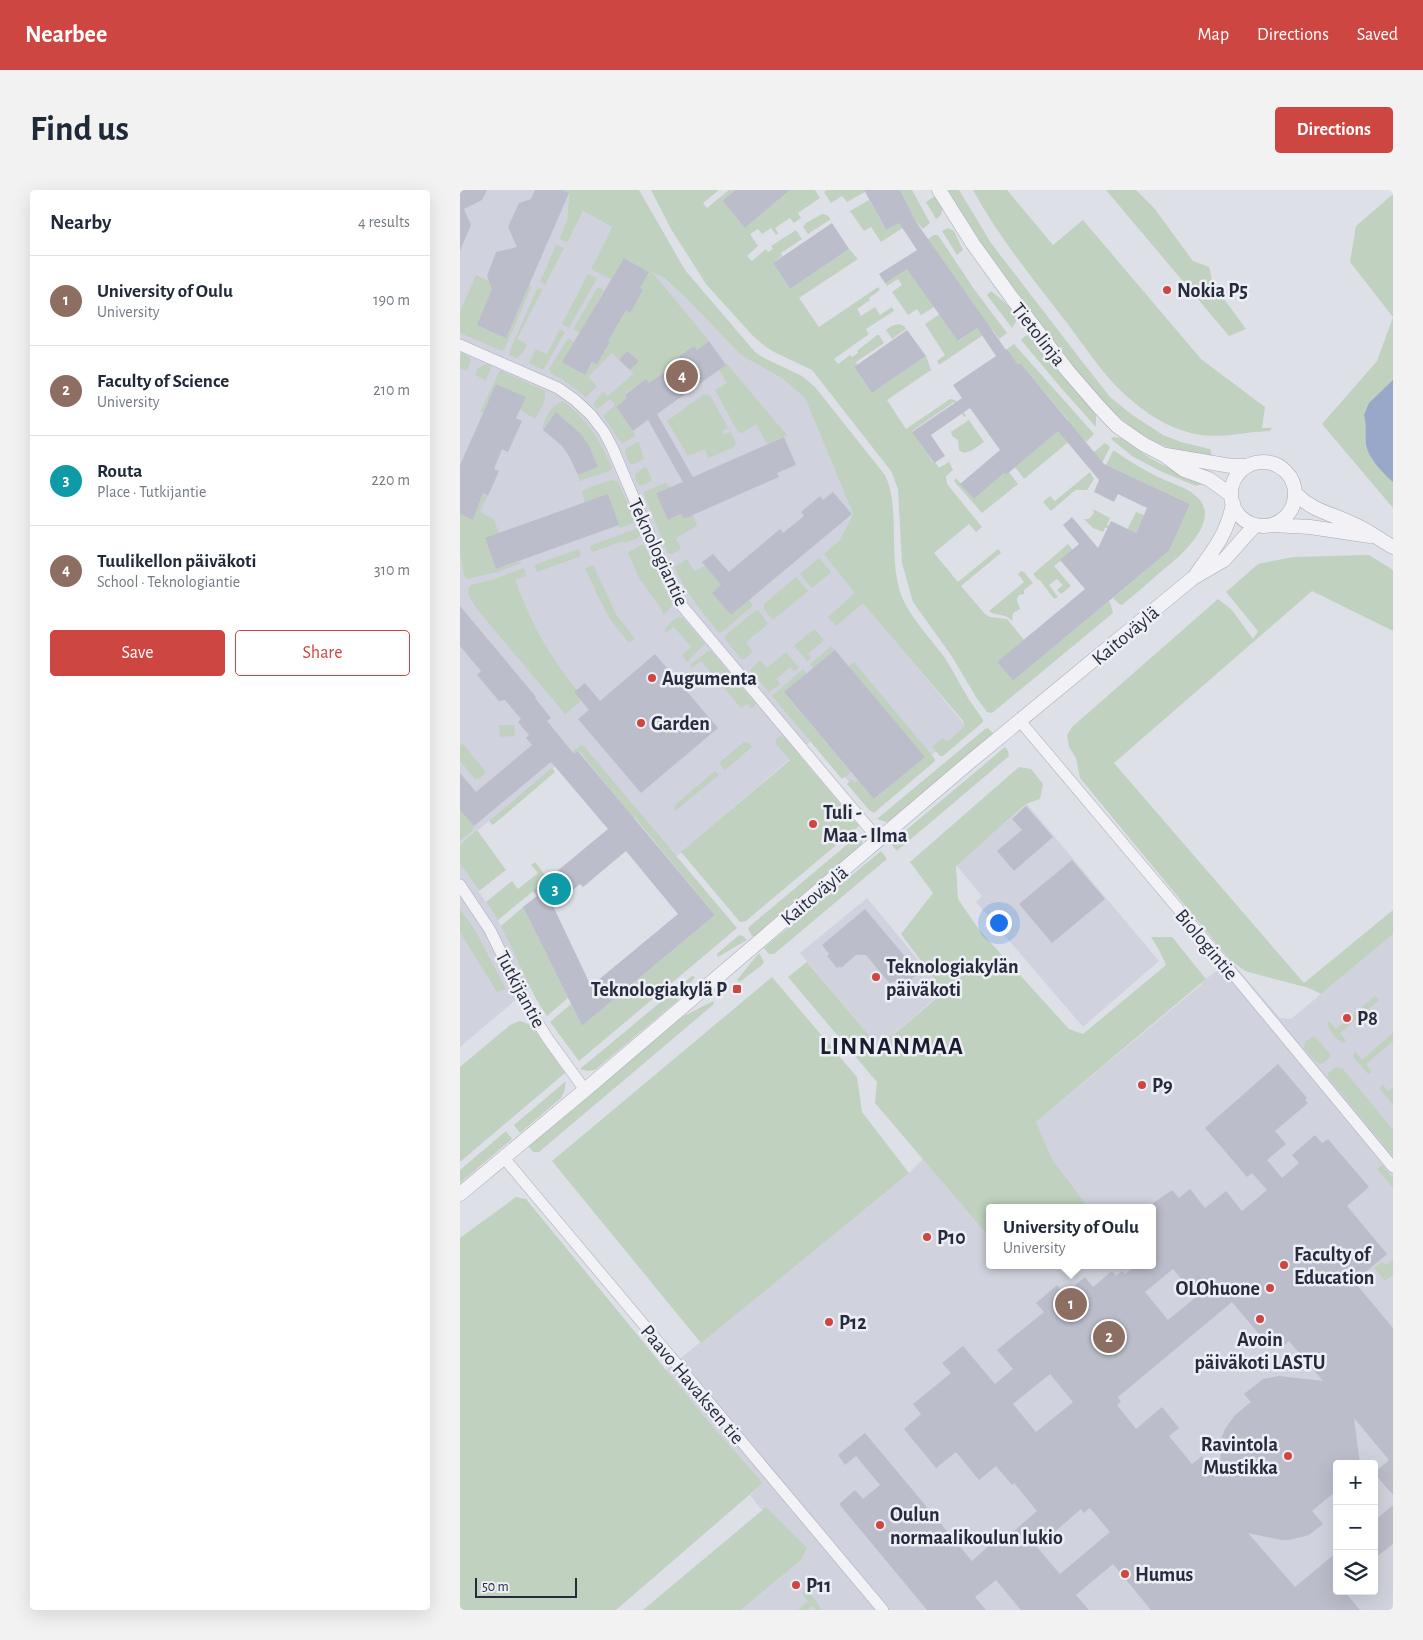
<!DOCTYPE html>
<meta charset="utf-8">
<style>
body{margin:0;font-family:"Alegreya Sans",sans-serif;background:#f2f2f3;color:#1f2937}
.controls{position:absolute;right:15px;bottom:15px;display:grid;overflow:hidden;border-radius:5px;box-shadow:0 5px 20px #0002}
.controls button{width:45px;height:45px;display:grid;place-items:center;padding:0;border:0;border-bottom:1px solid #e0e1e3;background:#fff;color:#1f2937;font:25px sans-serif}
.scale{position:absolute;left:15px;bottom:12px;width:102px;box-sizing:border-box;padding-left:5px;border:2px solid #272b3e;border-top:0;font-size:14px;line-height:18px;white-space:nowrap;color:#272b3e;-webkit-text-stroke:4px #edeff5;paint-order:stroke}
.you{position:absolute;left:538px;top:732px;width:18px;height:18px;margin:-12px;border:4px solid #fff;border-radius:50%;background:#1a73e8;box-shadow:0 0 0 8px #1a73e833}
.badge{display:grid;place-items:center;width:32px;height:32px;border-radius:50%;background:#ce4642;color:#fff;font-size:16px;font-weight:700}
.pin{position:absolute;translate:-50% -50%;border:2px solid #fff;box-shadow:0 1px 5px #0006}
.popup{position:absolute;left:526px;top:1014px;width:170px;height:65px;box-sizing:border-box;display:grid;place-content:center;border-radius:5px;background:#fff;filter:drop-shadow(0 1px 4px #0005);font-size:16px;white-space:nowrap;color:#747a83}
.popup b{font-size:19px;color:#1f2937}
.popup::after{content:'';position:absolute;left:50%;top:100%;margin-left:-10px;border:10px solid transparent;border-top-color:#fff}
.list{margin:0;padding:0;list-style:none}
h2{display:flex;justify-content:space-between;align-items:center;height:65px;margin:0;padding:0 20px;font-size:21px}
h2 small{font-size:16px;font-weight:400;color:#747a83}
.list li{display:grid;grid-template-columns:32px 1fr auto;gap:15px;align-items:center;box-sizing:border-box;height:90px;padding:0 20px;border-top:1px solid #e0e1e3}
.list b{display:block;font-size:19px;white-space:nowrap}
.list p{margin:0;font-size:16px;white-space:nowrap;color:#747a83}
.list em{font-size:16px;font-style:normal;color:#747a83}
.actions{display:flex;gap:10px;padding:15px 20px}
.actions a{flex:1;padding:11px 0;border:1px solid #ce4642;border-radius:5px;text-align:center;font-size:18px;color:#ce4642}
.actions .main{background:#ce4642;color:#fff}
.icon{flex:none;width:28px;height:28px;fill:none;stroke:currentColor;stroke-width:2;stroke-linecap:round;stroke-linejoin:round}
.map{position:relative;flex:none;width:933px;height:1420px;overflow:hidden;border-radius:5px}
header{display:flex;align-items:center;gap:30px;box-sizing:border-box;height:70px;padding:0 25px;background:#ce4642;color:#fff}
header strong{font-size:24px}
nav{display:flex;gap:28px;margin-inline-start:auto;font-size:18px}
.intro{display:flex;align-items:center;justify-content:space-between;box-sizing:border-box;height:120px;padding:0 30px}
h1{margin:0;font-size:35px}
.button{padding:12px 22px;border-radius:5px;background:#ce4642;color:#fff;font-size:18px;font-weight:700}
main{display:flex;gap:30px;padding:0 30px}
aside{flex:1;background:#fff;border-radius:5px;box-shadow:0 5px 20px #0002}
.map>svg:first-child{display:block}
.built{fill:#d0d2dd;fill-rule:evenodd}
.green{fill:#c0d1bf}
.water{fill:#99a7c8}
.building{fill:#bbbeca;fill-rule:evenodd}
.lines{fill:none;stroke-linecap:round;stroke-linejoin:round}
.minor-casing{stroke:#a7aab5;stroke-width:12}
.tertiary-casing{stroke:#a7aab5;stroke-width:15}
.minor{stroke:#f1f1f6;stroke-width:11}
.tertiary{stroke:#f1f1f6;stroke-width:14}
.poi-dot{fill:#ce4642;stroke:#edeff5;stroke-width:2}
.labels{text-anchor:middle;stroke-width:5;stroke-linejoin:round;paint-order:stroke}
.poi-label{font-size:20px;font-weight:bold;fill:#272b3e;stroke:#edeff5;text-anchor:start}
.street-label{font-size:20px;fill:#272b3e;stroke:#edeff5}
.district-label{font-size:25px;font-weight:bold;letter-spacing:1px;fill:#1a1d2f;stroke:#edeff5}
</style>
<header>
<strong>Nearbee</strong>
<nav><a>Map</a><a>Directions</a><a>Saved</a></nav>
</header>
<div class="intro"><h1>Find us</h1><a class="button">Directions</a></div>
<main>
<aside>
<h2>Nearby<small>4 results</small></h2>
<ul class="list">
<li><span class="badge" style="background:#8d6e63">1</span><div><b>University of Oulu</b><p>University</p></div><em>190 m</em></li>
<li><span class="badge" style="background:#8d6e63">2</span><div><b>Faculty of Science</b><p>University</p></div><em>210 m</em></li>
<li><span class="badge" style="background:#0f9aa8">3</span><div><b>Routa</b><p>Place · Tutkijantie</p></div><em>220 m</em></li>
<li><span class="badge" style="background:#8d6e63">4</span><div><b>Tuulikellon päiväkoti</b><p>School · Teknologiantie</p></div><em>310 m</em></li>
</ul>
<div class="actions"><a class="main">Save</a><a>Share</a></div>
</aside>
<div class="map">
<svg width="933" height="1420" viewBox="0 0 933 1420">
<rect width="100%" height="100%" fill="#dee0e8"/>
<path class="built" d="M0,0H102L109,3L107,30L99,49L107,53L123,21L152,37L131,79L164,68L189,82L191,81L204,88L225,107L281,165L323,189L345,208L393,324L380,350L429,443L507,538L408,614L352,550L216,667L122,554L0,655Z
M567,614L699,771L623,837L516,712L522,706L496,675Z
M0,674L38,730L71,797L0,857Z
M407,708L484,801L419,857L340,763Z
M933,744V1420H281L341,1370L290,1305L303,1293L248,1231L206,1180L449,983L463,969L530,1048V1075H692V1018H625L627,1016L592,969L576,932L741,795L746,789L770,770L820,828L831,829ZM877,1274H914V1401H877Z"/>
<path class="green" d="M102,0H179L225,80L295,162L306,169L342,186L355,197L425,285C440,316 429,363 439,398C445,423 470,447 485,468C494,482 501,497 510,511C514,517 519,523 523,530V532L483,566H480L472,557L483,548L485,551H488L505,536L503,531L403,413L376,436L368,427L395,403L364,364L380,350L393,324L345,208L323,189L281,165L225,107L204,88L192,82L249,151L237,160L234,156L215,170L217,174L190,193H189L186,189L165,204L167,208L156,217L176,246L165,252L161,253L143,226L155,215L150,209L137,219L133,214L142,203L144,202L148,206L174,183L170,180L178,171L168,161L159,170L152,163L128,187L137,196L126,207L103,190L90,183L89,179L108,148L114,152L103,172L124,185L133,172L137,174L150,153L148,151L166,120L170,122L183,101L180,98L189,82L164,68L151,89L131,79L152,37L123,21L107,53L99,49L107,30L109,4Z
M191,0H259L243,13L247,18L269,0H275L262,11L285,38L330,0H355L360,8L338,23L341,28L334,33L330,28L315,38L318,43L316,45L311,38L302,44L298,39L290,44L298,56L287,66L292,71L306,59L308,62L313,59L311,56L336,40L342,49L321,63L322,66L313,73L330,99L389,59L398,69L339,108L359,137L418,97L420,100L409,108L410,110L397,119L401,126L415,117L420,125L432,117L434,121L406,139L409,144L374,169L378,174L390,165L392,167L398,163L397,161L417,145H419L424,153L396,172L397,175L394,177L412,203L466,166L471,180L427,210L446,239L490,209L495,210L506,226L504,227L494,212L452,241L473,273L475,272L479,278L489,272L493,280L486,286L487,294L522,337L516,342L509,334L474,363L498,392L538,359L541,363L501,396L525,424L530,427L547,429L564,450L537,472L553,491L649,411L651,415L653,423L532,523L527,522L516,507L491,465L453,412L442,373L438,299L431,281L352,180L312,161L301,153L292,145L246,94L211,39Z
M367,0H404L405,2L387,12L382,6L371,13L364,2Z
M440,0H452L470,33L463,39L455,30L421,52L411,37L404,41L390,21L409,10L426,40L453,25Z
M488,0H499L531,53L621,170L650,207L671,224L703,245L721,252L750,259L753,269C728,264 704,259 682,244C642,219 614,178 586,141C552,95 517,50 488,0Z
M513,0H547L593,55L623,30L741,169L805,217L802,238H812L810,241C777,242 754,252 721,240C699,233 678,217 661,201C642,183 623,154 607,133C574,90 539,48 513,0Z
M646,0H676L694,18L733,71L749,77L753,94L786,139L769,146Z
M933,4V318L862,234L917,171L933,127L890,72L896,36Z
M475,6L483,19L480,26L476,29L466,12Z
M362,24L367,25L371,29L348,44L343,37L346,33Z
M488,38L494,41L503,60L497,65L482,41Z
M474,45H478L514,99L547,143L539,149L532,139L479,175L477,171L485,165L465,134L480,124L499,151L525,131L474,117L461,125L457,119L448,125L432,102L442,95L438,89L427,96L425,93L468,49Z
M96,55L104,58L85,95L80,92Z
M128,84L137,88L109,138L102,134Z
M16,85L35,94L17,135L46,147L69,95L71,98L45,158L42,161L0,143V122Z
M138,97L144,100L120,143L113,139Z
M79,98L83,99L57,149L67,154L62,164L57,168L49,165L50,160L77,99Z
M531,101L549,116L558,128L552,138L527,105Z
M439,134L444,136L446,139L432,149L426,140L431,136Z
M100,139L105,142L83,180L69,173L76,159L87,164Z
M569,145L572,146L636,225V237L601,198L561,150L565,146Z
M554,154L634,244L626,252L618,244L564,289L555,277L609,231L560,174L531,198L518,191L553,168L547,159Z
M2,163C13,168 11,171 7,181L0,178V168Z
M26,174L32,176L26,190L15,185L18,178Z
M267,174L327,245L307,254L296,234L282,243L278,242L255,200L267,193L259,180Z
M40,180L85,201C87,211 80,220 75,229L60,220L65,207L37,194L23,223L20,222Z
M246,204L251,207L268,238L262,241L264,245L270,242C273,247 278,252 274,257L248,268L245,259L228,266L207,231L243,205Z
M103,211C126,228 141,251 152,278L150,281L119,291L118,285L138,277L121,244L96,222L83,240C84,228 91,215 103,211Z
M509,230L524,252L511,261L504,263L499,260L498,250L492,246L491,242Z
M653,247C662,247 667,252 674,257C695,273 719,283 744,292L743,294L736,296L700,281L672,266L651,249Z
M177,252H179L184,269L173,274H170L165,263V259Z
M645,253L650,257L638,281L634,262Z
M653,261H655C668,271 683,279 698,287C710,293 726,297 736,306C765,332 715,370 697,385C686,395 674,405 662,415L659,414L653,408L709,361L730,314L646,275Z
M185,277L187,278L192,291L180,296L176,291L175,284Z
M549,282L558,294L522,323L494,291L496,288L514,309L544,283L546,285Z
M630,282L634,289L627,300H616L613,302L591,321L583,312L590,306L595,311Z
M151,290L158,292L176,332L160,338L148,305L125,313L122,302L123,300Z
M206,293L210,297L196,303L208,330L221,324L224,329L233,325L237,336L216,348L221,359L212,364H208L183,302Z
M23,304L27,306L20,322L34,329L39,344L25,349L36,379L61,371V373L38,382L7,389L4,386L0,362V324L13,330Z
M633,319L650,328L647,335L649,336L648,338H645L643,342L633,338L624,329H629L634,323Z
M676,322L684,325L675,345L667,340Z
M178,338L180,345L178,348L165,353L164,351L132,362L130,356Z
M608,354L613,360L594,376L611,396L601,404L597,400L603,395L597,389L589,395L598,407L594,409L579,389L578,390L573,384Z
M182,355L185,356L204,397L211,410L212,416L203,425L202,420L179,388L168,362Z
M119,359L121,366L77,382L74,375Z
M909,365L933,380V441L852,401L654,573L844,793L933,720V744L861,804L849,798L785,781L770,770L620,588L616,568L609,557L607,545L612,537L758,409L772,420L793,449L798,441L766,402L798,374L833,367Z
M359,368L371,382L352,398L340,384Z
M227,369L234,381L245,376L255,388L268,390L252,403L271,425L289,410L292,414V416L262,442L259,443C242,422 225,401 214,377Z
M133,375L156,424L175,449L169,453L150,429L138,406L125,378Z
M64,378L66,386L55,390C71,433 88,464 117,500L114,502L121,511L105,524L16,418C12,411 4,402 11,395L35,389Z
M561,381L564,382L573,393L564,400V404L559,405C554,412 560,414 560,419L553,423L552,431C544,422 536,427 529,421L564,392L558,384Z
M336,387L348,401L313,430L304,419V414Z
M296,420L299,421L308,434L286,452L293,462L284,469H281L265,449V446Z
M218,427H222L245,454L227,472L222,465L231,457L214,437L206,443L205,439L213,430Z
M354,439L364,450L348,464L351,468L347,471L334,456Z
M371,456L375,460L370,497L350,474Z
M248,461H251L296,514L291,519L287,514L281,518L241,471L232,478L230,475Z
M326,462L339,478L334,481L330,477L316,489L320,494L309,502L290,480L300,470L307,478Z
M394,472L475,569V571L414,623L409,620L387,594L392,590L395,593L399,590L415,609L434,592L389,476Z
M343,479L363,503H324L391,582L382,589L312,506Z
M39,535H54L55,546L40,547Z
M528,538L534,544L431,631L426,632L417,629L525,539Z
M321,546L324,547L399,636L286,731L280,732L221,662L330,570L316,554V549Z
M284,552L290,553L292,557L265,580L259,573Z
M3,554L26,582L19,589L18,588L15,589L0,571V556Z
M122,554L277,738L119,871L90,832L111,814L122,836L255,725L175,628L171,631L167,620L119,561L104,573L102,570Z
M545,557L548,561L549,566L438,660H436L431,654L432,652Z
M559,577L571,579L583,594L580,609L566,614L496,676L498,709L520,741L609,839L623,844L706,775L699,760L691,747H712L746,789L576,932L592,969L627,1016L625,1018H530V1048L415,913L417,892L328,787L347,772L419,857L484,802L441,744L473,703L450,672Z
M92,578L95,582L33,635L29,631Z
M255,581L259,585L215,621L214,619L216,614Z
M0,620L14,636L11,642L0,651Z
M17,640L46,680L19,701L0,674V655Z
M402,642V653L399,657L295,746H292L288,739L290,736Z
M421,661L427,669L314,764H309L304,758Z
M75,672L88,689L38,730L26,712L52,691L58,699L78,683L71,675Z
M63,717L108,808L87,826L76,809L41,736Z
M0,719L15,740L46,799L37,802L0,742Z
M279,745L283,746L287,750L258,767L257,764Z
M299,763L304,772L302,775L281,791L279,792L277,790Z
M232,786L235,787L217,811L135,880L128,881L120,879Z
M312,787L397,887L402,922L449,983L241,1153L92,971Z
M915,806L919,810L880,843L886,851L883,853C877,850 867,840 868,833L869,831L876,839Z
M253,811L254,814L79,962H73L68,956L222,827Z
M60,831L71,835L105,883L0,972V877L50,835Z
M933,843V851L906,874L912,882L908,884L894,868L893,864L895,861L902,870Z
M854,846L870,864V867L862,874L856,872L844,858L845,852Z
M876,877L883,879L933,940V966L868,887V883Z
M106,891L104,902L101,908L60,943L54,935Z
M922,894L928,901L933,897V915L920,899Z
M46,941L52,949L0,993V980Z
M922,975L933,988V998L917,979Z
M56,1007L66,1009L248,1231L303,1293L156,1420H0V1048Z
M933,1069V1085L925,1091L914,1078L922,1072L926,1075Z
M306,1317L347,1358L341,1370L281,1420H183Z
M343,1402C351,1402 359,1413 361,1420H356L352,1416L347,1420H338L348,1411L342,1403Z"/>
<path class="water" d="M933,190V292C923,283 907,267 906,253C905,244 907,235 904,225L909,213Z"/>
<path class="building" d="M0,0H27L22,10L4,19L11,35L0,61Z
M75,0H102L109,3L46,148L17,135L32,99L27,86L36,62L57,57L48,37L59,13L71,9Z
M275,0H330L285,38L262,11Z
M404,0H440L453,25H452L461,39L546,160L547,159L558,175L560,173L644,274L730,314L709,361L553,491L537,472L625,399L600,370L619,354L603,335L612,327L638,358L651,331L676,343L687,318L658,304L654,312L634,302L639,290L598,241L546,285L544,283L514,309L500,294L540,260L510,218L471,245L485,266L474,273L452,242L502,208L493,195L536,166L517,138L498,151L447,79L425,93L419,84L457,60L439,33L426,40Z
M372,33L389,59L330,99L313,73Z
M164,68L189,82L180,98L183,100L170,123L166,120L148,151L150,152L137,174L132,172L125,185L102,172Z
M447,140L466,166L412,203L394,177Z
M249,151L266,175L197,224L233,287L324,247L336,275L317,283L319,287L253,316L224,329L221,324L208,330L196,303L223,292L188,230L173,241L156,217L167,208L165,205L186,189L189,193L217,174L214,170L234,156L237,160Z
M167,161L179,171L170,180L159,170Z
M36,194L66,207L56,228L62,231L48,262L42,259L34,279L39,281L28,306L23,303L13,330L0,324V275Z
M96,222L121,244L128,254L138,277L118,285L109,266L102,256L83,240Z
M373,302L392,324L271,425L252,403L261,395L242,372L253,364L269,382L320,339L323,343L344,326L341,322L360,306L363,310Z
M148,304L159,335L36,379L25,348Z
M0,416L76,507L75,508L91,528L87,531L114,564L118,561L255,725L122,836L63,717L77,706L73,701L148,639L91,572L14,636L0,620V583L16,602L72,555L66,548L69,545L58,532L61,529L45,510L39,511L17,485L21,481L0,456ZM166,661L218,724L131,796L93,716L120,694L123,697Z
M375,460L465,567L414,609L324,502Z
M195,464L258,538L181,603L118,529L129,520L114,502L125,493L140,511Z
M566,616L593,647L554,681L537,661L562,640L552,629Z
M612,670L645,709L592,753L559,714Z
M405,719L459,783L440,798L434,791L430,794L406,765H396L381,778L380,776L377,778L367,766L369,764L362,755Z
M818,874L847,908L845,910L848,913L815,941L826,954L807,970L822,988L839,973L832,965L855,945L862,953L868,949L909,997L887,1016L927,1064L899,1088L902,1091L897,1095L933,1138V1305L914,1283L929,1270L894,1228L900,1274H877V1300L852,1321L863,1334L849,1345L829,1350H821L788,1343L835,1397L877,1362V1401H884L900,1420H691L653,1374L616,1405L629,1420H561L536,1390L515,1407L526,1420H467L379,1314L395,1300L403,1309L420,1295L396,1266L385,1275L378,1265L405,1243L512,1371L543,1343L547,1347L577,1321L554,1293L552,1295L536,1276L519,1290L496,1262L476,1278L444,1239L461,1224L453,1214L491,1183L482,1173L503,1156L535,1194L553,1179L537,1160L584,1122L576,1113L597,1095L604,1104L625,1087L633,1097L652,1081L656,1086L662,1081L665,1084L677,1075H692V1014L712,1000L719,1008L730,999L745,1018L766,1001L782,1021L807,1000L792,983L787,987L745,938ZM713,1079L736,1107L708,1130L685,1102ZM772,1112L812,1160L822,1151L825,1155L829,1151L863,1191L819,1186L803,1189L784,1204L791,1212L775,1225L765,1239L761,1249L760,1287L742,1266L732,1274L709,1246L719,1238L702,1217L676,1239L657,1215L661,1212L658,1207ZM590,1184L613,1212L576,1242L553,1214ZM630,1318L650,1342L600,1384L577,1357L621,1319L624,1323Z
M933,1315V1354L914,1369V1331Z"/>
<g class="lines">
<g class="minor-casing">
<path id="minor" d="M0,155L98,198L115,210L131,225L144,242L152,257L213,400L223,417L419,650
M560,531L779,791L933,977
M0,695L30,740L67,816L88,849L125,900
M44,968L423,1420"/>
</g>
<g class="tertiary-casing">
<path id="tertiary" d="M479,0L513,54L552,108L607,180L639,217L657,236L683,254L704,265L724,280L749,289L771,305
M706,265L771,276H787
M771 304a32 32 0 1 1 64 0a32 32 0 1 1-64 0Z
M835,303C852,321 870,323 891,333C906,339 919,349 933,357
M813,335L850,337L910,346
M737,383C754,360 768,342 773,313
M0,1004L125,900L512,570L733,388L764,370L788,343L796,335"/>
</g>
<use href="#minor" class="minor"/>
<use href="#tertiary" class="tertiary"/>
</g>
<g class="poi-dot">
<circle cx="707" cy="100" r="5"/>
<circle cx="192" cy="488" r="5"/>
<circle cx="181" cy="533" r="5"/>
<circle cx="353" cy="634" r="5"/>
<circle cx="416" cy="787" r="5"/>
<rect x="272" y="794" width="10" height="10" rx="2.5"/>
<circle cx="887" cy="828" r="5"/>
<circle cx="682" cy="895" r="5"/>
<circle cx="467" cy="1047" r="5"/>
<circle cx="824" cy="1075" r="5"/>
<circle cx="810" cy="1098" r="5"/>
<circle cx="800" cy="1129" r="5"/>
<circle cx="369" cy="1132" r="5"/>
<circle cx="828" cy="1266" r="5"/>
<circle cx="420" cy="1335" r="5"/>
<circle cx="665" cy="1384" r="5"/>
<circle cx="336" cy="1395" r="5"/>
</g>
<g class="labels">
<g class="poi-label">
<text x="717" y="107">Nokia P5</text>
<text x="202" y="495">Augumenta</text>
<text x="191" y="540">Garden</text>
<text x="363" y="629">Tuli -<tspan x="363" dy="23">Maa - Ilma</tspan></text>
<text x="426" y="783">Teknologiakylän<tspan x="426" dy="23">päiväkoti</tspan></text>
<text x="267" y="806" text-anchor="end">Teknologiakylä P</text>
<text x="897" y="835">P8</text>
<text x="692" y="902">P9</text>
<text x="477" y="1054">P10</text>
<text x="834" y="1071">Faculty of<tspan x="834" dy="23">Education</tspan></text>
<text x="800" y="1105" text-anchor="end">OLOhuone</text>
<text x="379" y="1139">P12</text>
<text x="800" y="1156" text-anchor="middle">Avoin<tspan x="800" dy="23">päiväkoti LASTU</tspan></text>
<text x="818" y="1261" text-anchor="end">Ravintola<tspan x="818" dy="23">Mustikka</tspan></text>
<text x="430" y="1331">Oulun<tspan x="430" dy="23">normaalikoulun lukio</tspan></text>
<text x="675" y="1391">Humus</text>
<text x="346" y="1402">P11</text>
</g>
<g class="street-label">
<text transform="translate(579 144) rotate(52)" y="7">Tietolinja</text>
<text transform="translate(199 362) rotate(65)" y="7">Teknologiantie</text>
<text transform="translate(665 445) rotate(-40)" y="7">Kaitoväylä</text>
<text transform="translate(354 705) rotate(-40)" y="7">Kaitoväylä</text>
<text transform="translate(747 754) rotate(50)" y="7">Biologintie</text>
<text transform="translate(61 799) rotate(62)" y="7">Tutkijantie</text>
<text transform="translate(233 1194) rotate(50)" y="7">Paavo Havaksen tie</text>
</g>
<g class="district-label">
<text x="432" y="864">LINNANMAA</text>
</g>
</g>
</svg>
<div class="controls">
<button>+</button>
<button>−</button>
<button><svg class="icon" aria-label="layers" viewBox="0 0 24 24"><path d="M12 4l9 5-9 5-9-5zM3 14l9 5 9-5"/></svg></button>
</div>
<div class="scale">50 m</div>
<div class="you"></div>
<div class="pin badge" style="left:611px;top:1114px;background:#8d6e63">1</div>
<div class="popup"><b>University of Oulu</b>University</div>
<div class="pin badge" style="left:649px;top:1147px;background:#8d6e63">2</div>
<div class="pin badge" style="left:95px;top:699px;background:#0f9aa8">3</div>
<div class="pin badge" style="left:222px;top:186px;background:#8d6e63">4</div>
</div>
</main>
